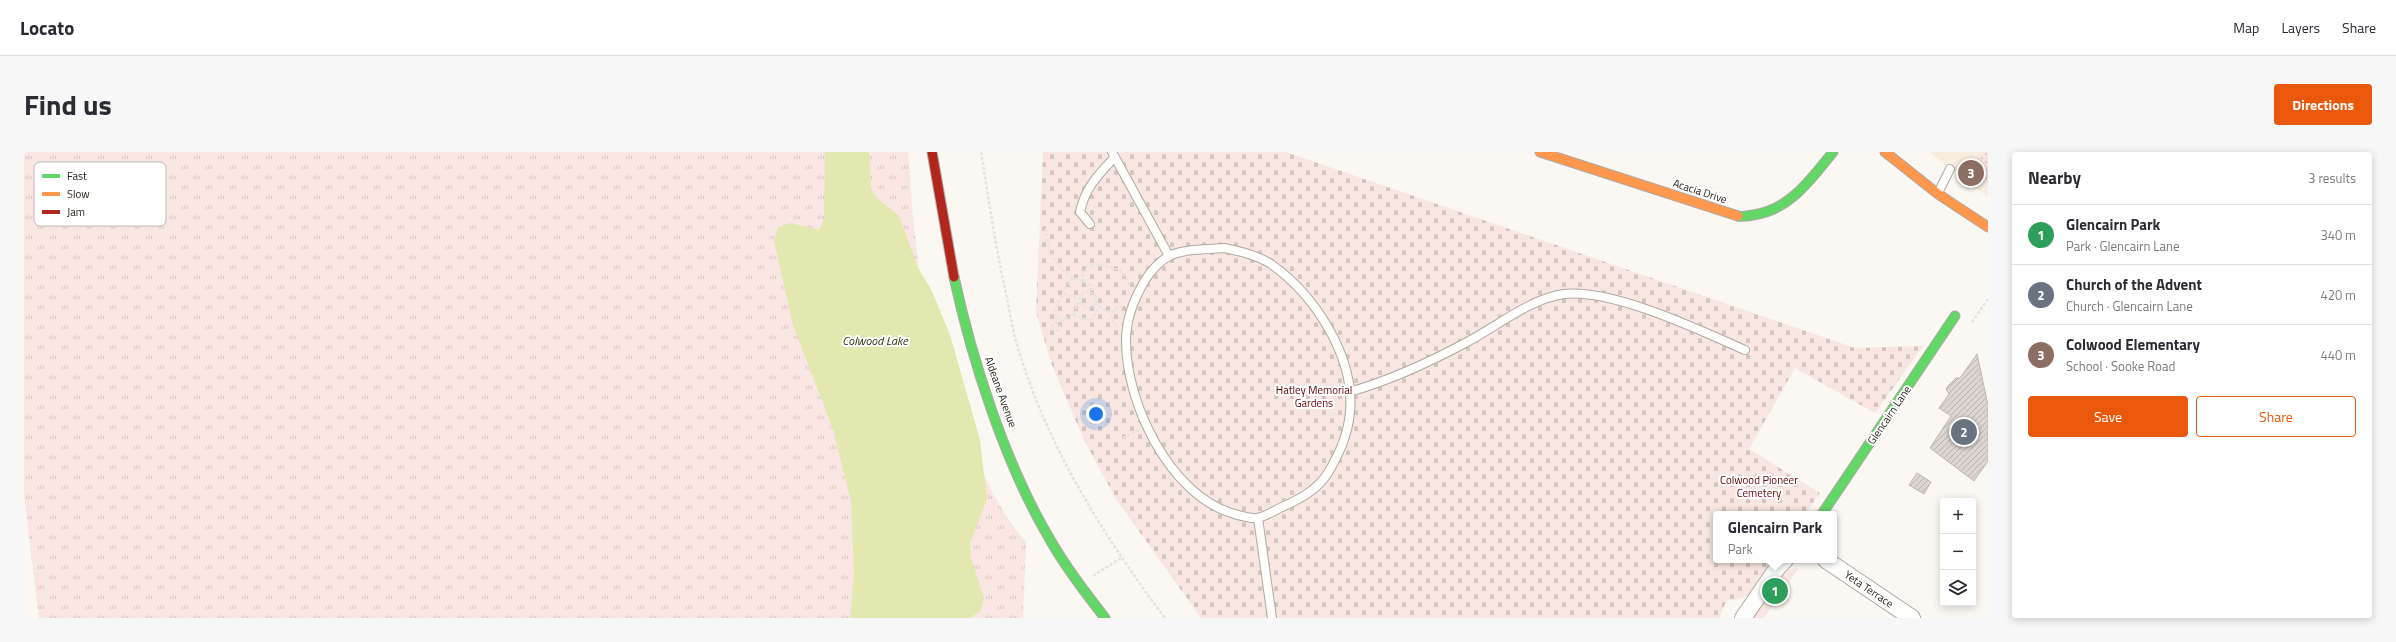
<!DOCTYPE html>
<meta charset="utf-8">
<style>
body{margin:0;font-family:"Titillium Web",sans-serif;background:#f7f7f7;color:#2b2b33}
.controls{position:absolute;right:12px;bottom:12px;display:grid;overflow:hidden;border-radius:4px;box-shadow:0 2px 10px #0003}
.controls button{width:36px;height:36px;display:grid;place-items:center;padding:0;border:0;border-bottom:1px solid #e1e1e2;background:#fff;color:#2b2b33;font:20px sans-serif}
.you{position:absolute;left:1072px;top:262px;width:14px;height:14px;margin:-10px;border:3px solid #fff;border-radius:50%;background:#1a73e8;box-shadow:0 0 0 6px #1a73e833}
.badge{display:grid;place-items:center;width:26px;height:26px;border-radius:50%;background:#ea580c;color:#fff;font-size:13px;font-weight:700}
.pin{position:absolute;translate:-50% -50%;border:2px solid #fff;box-shadow:0 1px 4px #0006}
.popup{position:absolute;left:1689px;top:359px;width:124px;height:52px;box-sizing:border-box;display:grid;place-content:center;border-radius:4px;background:#fff;filter:drop-shadow(0 1px 3px #0005);font-size:13px;white-space:nowrap;color:#7c7c81}
.popup b{font-size:15px;color:#2b2b33}
.popup::after{content:'';position:absolute;left:50%;top:100%;margin-left:-8px;border:8px solid transparent;border-top-color:#fff}
.list{margin:0;padding:0;list-style:none}
h2{display:flex;justify-content:space-between;align-items:center;height:52px;margin:0;padding:0 16px;font-size:17px}
h2 small{font-size:13px;font-weight:400;color:#7c7c81}
.list li{display:grid;grid-template-columns:26px 1fr auto;gap:12px;align-items:center;box-sizing:border-box;height:60px;padding:0 16px;border-top:1px solid #e1e1e2}
.list b{display:block;font-size:15px;white-space:nowrap}
.list p{margin:0;font-size:13px;white-space:nowrap;color:#7c7c81}
.list em{font-size:13px;font-style:normal;color:#7c7c81}
.actions{display:flex;gap:8px;padding:12px 16px}
.actions a{flex:1;padding:9px 0;border:1px solid #ea580c;border-radius:4px;text-align:center;font-size:14px;color:#ea580c}
.actions .main{background:#ea580c;color:#fff}
.icon{flex:none;width:22px;height:22px;fill:none;stroke:currentColor;stroke-width:2;stroke-linecap:round;stroke-linejoin:round}
.map{position:relative;flex:none;width:1964px;height:466px;overflow:hidden;border-radius:4px}
header{display:flex;align-items:center;gap:24px;box-sizing:border-box;height:56px;padding:0 20px;background:#fff;border-bottom:1px solid #e1e1e2}
header strong{font-size:19px}
nav{display:flex;gap:22px;margin-inline-start:auto;font-size:14px}
.intro{display:flex;align-items:center;justify-content:space-between;box-sizing:border-box;height:96px;padding:0 24px}
h1{margin:0;font-size:28px}
.button{padding:10px 18px;border-radius:4px;background:#ea580c;color:#fff;font-size:14px;font-weight:700}
main{display:flex;gap:24px;padding:0 24px}
aside{flex:1;background:#fff;border-radius:4px;box-shadow:0 2px 10px #0003}
.map>svg:first-child{display:block}
.built{fill:#f8ede1}
.grass{fill:url(#grass-tufts)}
.cemetery{fill:url(#cemetery-stones)}
.park{fill:#f8e6e2}
.garden{fill:url(#garden-dots)}
.water{fill:#e3e7b0}
.building{fill:url(#building-hatch);stroke:#beb8b3}
.lines{fill:none;stroke-linecap:round;stroke-linejoin:round}
.lane-casing{stroke:#afa9a3;stroke-width:10}
.street-casing{stroke:#afa9a3;stroke-width:18}
.fast-casing{stroke:#afa9a3;stroke-width:11}
.slow-casing{stroke:#afa9a3;stroke-width:11}
.jam-casing{stroke:#afa9a3;stroke-width:11}
.path{stroke:#e5e3e1;stroke-width:2.5;stroke-dasharray:3 2;stroke-linecap:butt}
.lane{stroke:#fefefd;stroke-width:8}
.street{stroke:#fefefd;stroke-width:16}
.fast{stroke:#63d668;stroke-width:9}
.slow{stroke:#ff974d;stroke-width:9}
.jam{stroke:#b3261e;stroke-width:9}
.labels{text-anchor:middle;stroke-width:4;stroke-linejoin:round;paint-order:stroke}
.street-label{font-size:11px;fill:#231c14;stroke:#fff}
.park-label{font-size:11px;fill:#660305;stroke:#fff}
.water-label{font-size:12px;font-style:italic;fill:#2c2e0c;stroke:#fff}
.key{fill:#fff;stroke:#bdbbb8;stroke-width:1}
.key-label{font-size:11px;fill:#231c14}
</style>
<header>
<strong>Locato</strong>
<nav><a>Map</a><a>Layers</a><a>Share</a></nav>
</header>
<div class="intro"><h1>Find us</h1><a class="button">Directions</a></div>
<main>
<div class="map">
<svg width="1964" height="466" viewBox="0 0 1964 466">
<defs>
<pattern id="grass-tufts" width="24" height="20" patternUnits="userSpaceOnUse"><rect width="24" height="20" fill="#f8e6e2"/><path d="M3 7l-1-3M5 7V3M7 7l1-3M15 17l-1-3M17 17v-4M19 17l1-3" fill="none" stroke="#d4c5c1"/></pattern>
<pattern id="cemetery-stones" width="16" height="16" patternUnits="userSpaceOnUse"><rect width="16" height="16" fill="#f8e6e2"/><path d="M2 7V4a2 2 0 0 1 4 0v3zM10 15v-3a2 2 0 0 1 4 0v3z" fill="#d4c5c1"/></pattern>
<pattern id="garden-dots" width="8" height="8" patternUnits="userSpaceOnUse"><rect width="8" height="8" fill="#f8e6e2"/><path d="M2 2h.1M6 6h.1" fill="none" stroke="#d4c5c1" stroke-width="1.8" stroke-linecap="round"/></pattern>
<pattern id="building-hatch" width="6" height="6" patternUnits="userSpaceOnUse"><rect width="6" height="6" fill="#dbd4cf"/><path d="M-1 1l2-2M0 6l6-6M5 7l2-2" fill="none" stroke="#bcb5b1"/></pattern>
</defs>
<rect width="100%" height="100%" fill="#fbf7f2"/>
<path class="built" d="M1905,0H1964V45L1936,25Z"/>
<path class="grass" d="M0,0H884C888,48 890,97 900,145C905,167 914,189 921,211C940,273 959,340 1002,390L999,466H15L0,344Z"/>
<path class="cemetery" d="M1019,0H1262L1831,196L1899,194L1851,261L1771,216L1725,297L1796,341L1781,362H1692V408H1750C1738,424 1726,453 1703,447L1695,466H1177L1092,347L1060,288L1028,213L1012,160Z"/>
<path class="park" d="M1775,416L1740,466H1724L1757,419Z"/>
<path class="garden" d="M1958,0H1964V34L1945,20Z"/>
<path class="water" d="M801,0H845L847,37L854,47L875,64L894,116L908,139L926,183L956,288L963,347L946,391L947,406L960,446L956,460L945,466H826L830,423L827,349L809,277L769,173L750,88L754,75L766,71L795,78L800,67Z"/>
<path class="building" d="M1953,202L1964,253V309L1950,329L1906,296L1927,264L1915,256L1925,242L1922,237L1924,234L1932,226H1936Z
M1893,321L1907,330L1900,342L1885,333Z"/>
<g class="lines">
<g class="lane-casing">
<path id="lane" d="M1088,0L1145,104
M1914,41L1926,17
M1066,72L1056,60C1061,36 1074,23 1090,6
M1200,96C1216,99 1233,103 1247,112C1291,143 1331,205 1326,260C1324,283 1315,302 1304,321C1293,338 1276,347 1258,355C1251,358 1241,365 1233,366C1226,367 1214,363 1207,361C1145,341 1102,251 1102,189C1102,169 1110,147 1120,130C1125,121 1136,108 1147,103C1163,97 1182,97 1200,96Z
M1325,240C1368,228 1406,210 1445,189C1473,174 1508,146 1540,142C1590,137 1675,178 1721,198
M1234,366L1248,466"/>
</g>
<g class="street-casing">
<path id="street" d="M1802,408L1888,466
M1719,466L1754,415L1761,408"/>
</g>
<g class="fast-casing">
<path id="fast" d="M1714,64C1718,65 1724,64 1729,63C1766,58 1787,27 1809,0
M930,125C948,208 981,311 1024,384C1040,413 1061,440 1081,466
M1798,362L1931,164"/>
</g>
<g class="slow-casing">
<path id="slow" d="M1516,0L1714,64
M1861,0L1914,42L1964,75"/>
</g>
<g class="jam-casing">
<path id="jam" d="M908,0L930,125"/>
</g>
<path class="path" d="M957,0C965,49 972,98 983,146C986,163 989,180 994,196C1024,296 1079,383 1141,466
M1021,77C1024,95 1030,114 1047,124C1053,128 1061,129 1067,134V141
M1059,130V123L1064,114L1074,112L1096,118L1107,134
M1056 148a8 8 0 1 1 16 0a8 8 0 1 1-16 0Z
M1040,142L1056,147L1049,163L1037,169L1030,162C1033,149 1042,137 1049,125
M1070,152L1088,161
M1049,163L1067,169L1075,156
M1948,170L1964,147
M1028 175a4 4 0 1 1 8 0a4 4 0 1 1-8 0Z
M1093,174L1088,169C1087,162 1091,154 1098,154
M1099,286L1115,278
M1069,424L1097,406"/>
<use href="#lane" class="lane"/>
<use href="#street" class="street"/>
<use href="#fast" class="fast"/>
<use href="#slow" class="slow"/>
<use href="#jam" class="jam"/>
</g>
<g class="labels">
<g class="street-label">
<text transform="translate(1676 39) rotate(18)" y="4">Acacia Drive</text>
<text transform="translate(977 240) rotate(70)" y="4">Aldeane Avenue</text>
<text transform="translate(1865 263) rotate(-56)" y="4">Glencairn Lane</text>
<text transform="translate(1845 437) rotate(34)" y="4">Yeta Terrace</text>
</g>
<g class="park-label">
<text x="1290" y="242">Hatley Memorial<tspan x="1290" dy="13">Gardens</tspan></text>
<text x="1735" y="332">Colwood Pioneer<tspan x="1735" dy="13">Cemetery</tspan></text>
</g>
<g class="water-label">
<text x="851" y="193">Colwood Lake</text>
</g>
</g>
<rect x="10" y="10" width="132" height="64" rx="6" class="key"/>
<rect x="18" y="22" width="18" height="4" fill="#63d668"/>
<rect x="18" y="40" width="18" height="4" fill="#ff974d"/>
<rect x="18" y="58" width="18" height="4" fill="#b3261e"/>
<g class="key-label">
<text x="43" y="28">Fast</text>
<text x="43" y="46">Slow</text>
<text x="43" y="64">Jam</text>
</g>
</svg>
<div class="controls">
<button>+</button>
<button>−</button>
<button><svg class="icon" aria-label="layers" viewBox="0 0 24 24"><path d="M12 4l9 5-9 5-9-5zM3 14l9 5 9-5"/></svg></button>
</div>
<div class="you"></div>
<div class="pin badge" style="left:1751px;top:439px;background:#2e9e5b">1</div>
<div class="popup"><b>Glencairn Park</b>Park</div>
<div class="pin badge" style="left:1940px;top:280px;background:#6b7280">2</div>
<div class="pin badge" style="left:1947px;top:21px;background:#8d6e63">3</div>
</div>
<aside>
<h2>Nearby<small>3 results</small></h2>
<ul class="list">
<li><span class="badge" style="background:#2e9e5b">1</span><div><b>Glencairn Park</b><p>Park · Glencairn Lane</p></div><em>340 m</em></li>
<li><span class="badge" style="background:#6b7280">2</span><div><b>Church of the Advent</b><p>Church · Glencairn Lane</p></div><em>420 m</em></li>
<li><span class="badge" style="background:#8d6e63">3</span><div><b>Colwood Elementary</b><p>School · Sooke Road</p></div><em>440 m</em></li>
</ul>
<div class="actions"><a class="main">Save</a><a>Share</a></div>
</aside>
</main>
